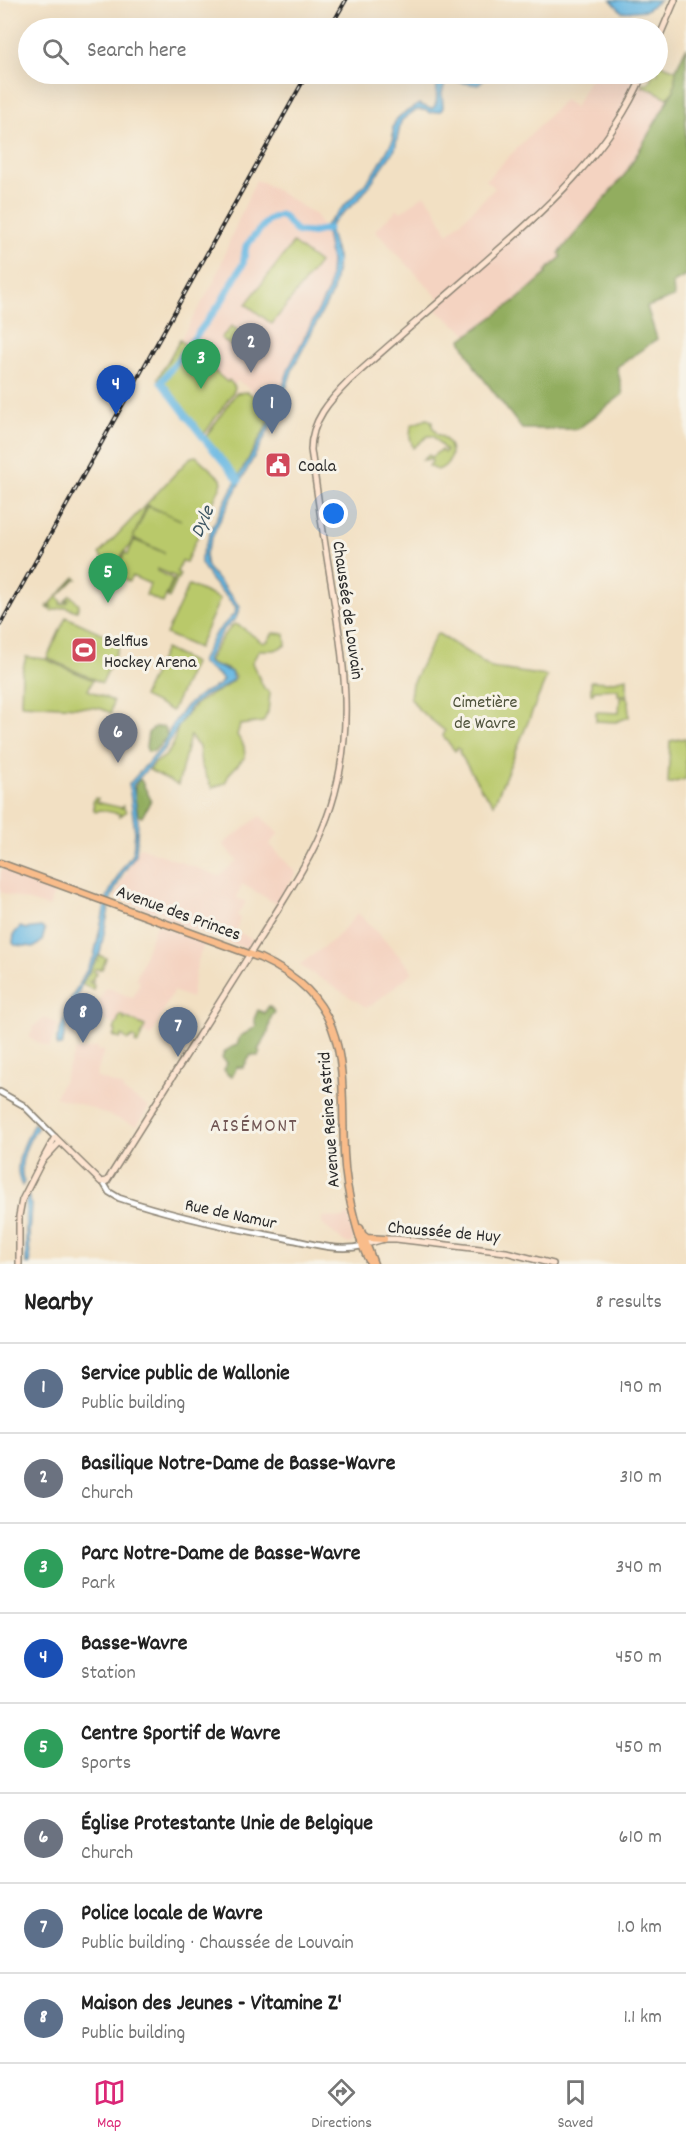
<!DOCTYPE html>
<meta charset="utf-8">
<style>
body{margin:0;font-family:Dekko,sans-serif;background:#f2f2f2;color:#222}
.you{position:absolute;left:334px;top:514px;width:21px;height:21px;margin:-15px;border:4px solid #fff;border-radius:50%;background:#1a73e8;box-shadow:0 0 0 9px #1a73e833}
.badge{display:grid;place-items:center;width:39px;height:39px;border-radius:50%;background:#db2777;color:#fff;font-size:20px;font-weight:700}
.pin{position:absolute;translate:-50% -50px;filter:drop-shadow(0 2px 3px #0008)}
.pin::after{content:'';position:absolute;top:32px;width:21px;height:18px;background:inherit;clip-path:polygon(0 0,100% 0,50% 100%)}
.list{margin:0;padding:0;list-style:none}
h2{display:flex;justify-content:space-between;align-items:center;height:78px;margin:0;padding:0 24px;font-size:26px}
h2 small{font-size:20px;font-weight:400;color:#767676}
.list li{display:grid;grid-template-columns:39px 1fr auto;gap:18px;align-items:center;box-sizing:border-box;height:90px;padding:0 24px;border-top:2px solid #e0e0e0}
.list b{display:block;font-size:22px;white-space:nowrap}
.list p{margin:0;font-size:20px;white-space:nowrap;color:#767676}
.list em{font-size:20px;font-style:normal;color:#767676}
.icon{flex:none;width:33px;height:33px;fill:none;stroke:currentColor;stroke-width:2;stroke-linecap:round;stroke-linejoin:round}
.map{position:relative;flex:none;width:686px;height:1264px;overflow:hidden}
.search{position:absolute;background:#fff;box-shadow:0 6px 24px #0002;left:18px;right:18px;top:18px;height:66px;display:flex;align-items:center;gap:15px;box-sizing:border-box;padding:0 21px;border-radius:33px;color:#767676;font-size:22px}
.sheet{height:798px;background:#fff}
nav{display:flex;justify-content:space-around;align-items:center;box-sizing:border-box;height:84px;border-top:2px solid #e0e0e0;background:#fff;font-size:16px;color:#767676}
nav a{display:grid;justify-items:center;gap:3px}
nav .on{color:#db2777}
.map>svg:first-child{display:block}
.built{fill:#f4d3c1}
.green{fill:#b9c96b;stroke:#727a4b;stroke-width:1.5}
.forest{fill:#92ad5f;stroke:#5e6c45;stroke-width:1.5}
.water{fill:#68b8e3;stroke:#4a7287;stroke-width:1.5}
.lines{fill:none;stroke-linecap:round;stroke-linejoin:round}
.river{stroke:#68b8e3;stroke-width:7}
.tertiary-casing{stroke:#8e8677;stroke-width:8}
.secondary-casing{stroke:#8e8677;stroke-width:8}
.primary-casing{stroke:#8e8677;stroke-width:9}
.tertiary{stroke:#fff;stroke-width:4.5}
.secondary{stroke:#fde4d0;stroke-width:5}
.primary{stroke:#f9bc8a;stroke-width:6}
.rail-casing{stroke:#2b2b2b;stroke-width:4}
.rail{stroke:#f7f3e8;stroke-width:1.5;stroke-dasharray:4.5;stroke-linecap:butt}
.labels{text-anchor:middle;stroke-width:6;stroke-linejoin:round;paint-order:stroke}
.poi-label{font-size:18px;fill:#2b2b2b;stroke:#f7f3e8;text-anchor:start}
.street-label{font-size:18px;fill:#2b2b2b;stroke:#f7f3e8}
.park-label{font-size:18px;fill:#4e523b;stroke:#f7f3e8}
.water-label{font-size:20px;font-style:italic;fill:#3d5562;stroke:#f7f3e8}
.neighbourhood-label{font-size:20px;letter-spacing:1.5px;fill:#725755;stroke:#f7f3e8}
</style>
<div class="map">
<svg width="686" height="1264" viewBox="0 0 686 1264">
<rect width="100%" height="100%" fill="#f7f3e8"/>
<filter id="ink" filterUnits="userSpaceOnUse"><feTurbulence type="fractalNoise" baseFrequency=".0167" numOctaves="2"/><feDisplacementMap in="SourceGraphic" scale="12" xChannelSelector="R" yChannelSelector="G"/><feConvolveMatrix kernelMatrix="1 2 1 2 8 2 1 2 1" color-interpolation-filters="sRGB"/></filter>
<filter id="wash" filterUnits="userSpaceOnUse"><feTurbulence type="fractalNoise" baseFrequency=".008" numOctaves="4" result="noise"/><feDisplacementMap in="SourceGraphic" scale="24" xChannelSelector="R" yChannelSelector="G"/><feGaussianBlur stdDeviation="1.35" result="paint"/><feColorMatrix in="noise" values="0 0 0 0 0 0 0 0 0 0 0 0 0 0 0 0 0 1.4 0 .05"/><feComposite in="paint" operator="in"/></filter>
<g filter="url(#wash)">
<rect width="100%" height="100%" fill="#f2e0c3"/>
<path class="built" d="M592,74H641L638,81L668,98L626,173L559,253L562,257L546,271L548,273L519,298L469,335L436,310L443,303L375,230L398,209L401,212L424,195L435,208L448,234L495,188L486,180L564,100L575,107Z
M256,180L266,184L316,215L325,231L331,261L329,289L289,368L282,389L263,383L256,393L238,381L234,385L229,380L227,382L191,356L190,348L180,340L215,280L231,237Z
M260,816L279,833L270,844L296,873L277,904L242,884L237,898L246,902L237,915L240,918L236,931L254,940L247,949L164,920L162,912L157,911L154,913L115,898L120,884L140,847L219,876L237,861L223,844Z
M4,868L56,887L49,907L0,892V873L2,869Z
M358,913L394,950L413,972L372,1005L366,1007L299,965L335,939Z
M156,924L205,942L198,960L191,998L173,991L152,1036L142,1032L144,1026L121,1015L116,1025L91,1016L106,987L133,998L140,981L136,979Z
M80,994L93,1001L78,1031L67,1028L69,1018Z
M44,1018L59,1024L50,1046L48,1047L29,1038L34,1026Z
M98,1047L97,1051L104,1050L96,1077L121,1086L124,1088L123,1091L149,1107L137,1126L83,1105L55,1097L62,1082H63L75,1051Z
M348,1214L354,1237L352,1243L349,1244L341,1240L322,1224V1217L345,1218Z"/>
<path class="green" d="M658,63L676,70L674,90L668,98L644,86L642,87L643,83L648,84L653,74H658Z
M293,243L319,263L272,324L246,304Z
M232,326L248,338L237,351L221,338Z
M180,340L190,348L191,356H197L227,382L229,380L235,387L234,391L203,436L158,378Z
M248,392L274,412L238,478L205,438L236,393Z
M427,419L432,421V426L437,434C455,441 456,464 437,470L429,466L432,462L431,459L423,460L429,455L431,457L441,450L444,453L446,451L433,436H428L413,448L410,437L411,425Z
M196,456L221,479L222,483L186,562L182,561L177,572L180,574L169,598L167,596L176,577L157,569V571L173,579L163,603L146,595L150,584L132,576L129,582L115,572L125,553L128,554L134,540L165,553L133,538L148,506L181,520L147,505L129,547L123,553L114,571L99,554L191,457Z
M75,577L77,579H75L57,597L61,601L60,604L67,603L69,600L64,602L70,595L79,604L77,611L65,607L51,611L47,607L48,605L50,608L52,607L49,605Z
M189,585L220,599L198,648L166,634Z
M66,617L121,642L102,683L47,658Z
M234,624L240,626L263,643L268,641L273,633L285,634L286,645L275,650H259L252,663L264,688L270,693L268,712L263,722L240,725L237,735L244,746L245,757L230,773L225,783L212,788L201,765L199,747L190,736L178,785L149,770C154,761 161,761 166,755C174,747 174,740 177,730C180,722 188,712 194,706C205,695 229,689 235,677C229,665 217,668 208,661L223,636Z
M437,633L492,668L547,676L494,804L482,790L459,752L460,750L457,748L455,751L443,736L445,731L419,710L410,697L412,684Z
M165,649L194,663L172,711L143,697Z
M26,657L45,659L93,680L88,690L113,701L111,713L99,708L21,704L22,672Z
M627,678V695H618V689L594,690L593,694H591V681L609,682Z
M620,697H628L629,717L616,722L596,721V712L619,713Z
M686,738V779L668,784L670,741Z
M95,798L98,799L96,802L122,808L123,806L126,812L119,817L121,814L100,810L96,812L94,811L93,800Z
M98,955L106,958L102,969H95L94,972L97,973L93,977V982L90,980L89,982L94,985L93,990L82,984L96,960H98L97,959Z
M120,1015L125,1017L124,1020L127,1018L145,1026L138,1044L135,1043L136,1040L133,1037L128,1040L122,1035L120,1039L113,1036L116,1031L114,1030Z"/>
<path class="forest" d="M686,47V276L673,283L674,297L647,307L657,339L617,367L623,394L578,429H522L476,369L461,340L519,298L547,273L546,271L561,257L559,253L626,173L674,90L676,70Z
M155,727H163L166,729L167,737L154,751L148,752L146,747L148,733Z
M138,780H141L151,800L142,817L138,815C136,804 131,790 138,780Z
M269,1006L275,1012L271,1017L268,1033L258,1050L260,1052L258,1056L251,1055L243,1068L237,1067L232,1076L228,1075L224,1070L227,1063L222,1058C224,1050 230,1047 237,1045L240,1036L248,1032L256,1026L254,1019L258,1010L264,1013Z"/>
<path class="water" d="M611,0H660L646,10L622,12Z
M478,74H484L485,78L478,85L452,81L445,83L442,93L443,107L441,111L430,113C420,105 410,113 401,121L395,149L368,187L359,199L332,223L329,229L338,260L333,291L293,368L277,415L237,488L216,528L205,555L207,567L240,607L236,618L223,630L207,659L208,663C215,667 223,668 231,672L233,679L220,689L204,696L190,707L164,750L133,785L138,820L136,855L123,873L111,898L100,953L84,979L68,1017L62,1046H57V1039L73,995L94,956L107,897L120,872L133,853L135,832L129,784L162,747L173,724L186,706L203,693L219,685L223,680C218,672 207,670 201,662L215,634L235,613L236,607L212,581L201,563V557L213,526L233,486L265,431L279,399L289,368L329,289L331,261L325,226L365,184L378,167L393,140V127L396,120L401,115L419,104L431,109C440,105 435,92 437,84L446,75L471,80L476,78Z
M20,927L26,929L41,927L45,930L42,941L35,947L15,945L13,943L14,934Z
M34,1123L38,1127C27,1141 17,1165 24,1182L22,1186C11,1165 25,1143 34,1123Z
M28,1194L31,1205L29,1234L30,1264H26V1200Z"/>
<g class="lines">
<path class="river" d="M239,480L205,440L161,382L220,304L243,264L246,246L268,220L280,215L284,217L295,230L299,232L310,233L328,229"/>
</g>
</g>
<g filter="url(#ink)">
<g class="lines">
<g class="tertiary-casing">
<path id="tertiary" d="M0,1092L23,1105L55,1137
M103,1182L109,1192L119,1198C173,1216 228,1228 285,1238C308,1243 338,1252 362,1246"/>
</g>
<g class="secondary-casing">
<path id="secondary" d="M658,40L675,0
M42,1161L55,1137L101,1182L107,1181L282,903C301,872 320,841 331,806C356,728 343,655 330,576C323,534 317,492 311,450C311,421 330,400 349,381C392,342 436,305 479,267C542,212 611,152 643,74
M363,1245L384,1239H396L506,1252L553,1264
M19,1264V1216L22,1200L42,1161L60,1142"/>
</g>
<g class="primary-casing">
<path id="primary" d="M0,863L260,958C353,1001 341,1067 344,1153C345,1176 349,1199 355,1221C359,1236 363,1251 371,1264
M360,1228L374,1264
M363,1235L367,1238L384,1239"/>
</g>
<use href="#tertiary" class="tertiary"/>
<use href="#secondary" class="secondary"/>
<use href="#primary" class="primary"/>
<g class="rail-casing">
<path id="rail" d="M330,28L346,0
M0,625L307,74"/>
</g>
<use href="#rail" class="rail"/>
</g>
</g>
<defs>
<g id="civic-square" transform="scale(1.35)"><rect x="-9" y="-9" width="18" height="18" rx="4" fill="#d1495b" stroke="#f7f3e8"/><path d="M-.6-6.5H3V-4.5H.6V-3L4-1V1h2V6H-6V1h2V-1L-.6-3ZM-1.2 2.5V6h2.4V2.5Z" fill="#fff"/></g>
<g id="stadium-square" transform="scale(1.35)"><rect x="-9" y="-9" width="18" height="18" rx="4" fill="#d1495b" stroke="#f7f3e8"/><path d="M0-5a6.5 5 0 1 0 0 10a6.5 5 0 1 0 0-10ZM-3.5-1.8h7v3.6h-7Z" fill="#fff"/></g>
</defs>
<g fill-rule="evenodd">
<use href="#civic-square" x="278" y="465"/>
<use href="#stadium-square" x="84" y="650"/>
</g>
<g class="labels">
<g class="poi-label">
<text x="298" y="471">Coala</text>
<text x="104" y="646">Belfius<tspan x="104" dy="21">Hockey Arena</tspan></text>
</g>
<g class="street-label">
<text transform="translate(349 610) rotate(82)" y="6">Chaussée de Louvain</text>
<text transform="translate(179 912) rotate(20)" y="6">Avenue des Princes</text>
<text transform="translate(328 1120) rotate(-94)" y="6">Avenue Reine Astrid</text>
<text transform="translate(231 1213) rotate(12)" y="6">Rue de Namur</text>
<text transform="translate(444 1231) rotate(5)" y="6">Chaussée de Huy</text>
</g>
<g class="park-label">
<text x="485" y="707">Cimetière<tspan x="485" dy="21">de Wavre</tspan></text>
</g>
<g class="water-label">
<text transform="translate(201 521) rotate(-66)" y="7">Dyle</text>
</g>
<g class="neighbourhood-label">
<text x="254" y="1131">AISÉMONT</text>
</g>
</g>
</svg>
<div class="you"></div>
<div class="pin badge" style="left:272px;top:434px;background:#5c6f8a">1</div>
<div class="pin badge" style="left:251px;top:373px;background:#6b7280">2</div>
<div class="pin badge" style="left:201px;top:389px;background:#2e9e5b">3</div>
<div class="pin badge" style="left:116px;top:415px;background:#1a4fb4">4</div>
<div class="pin badge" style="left:108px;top:603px;background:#2e9e5b">5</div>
<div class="pin badge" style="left:118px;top:763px;background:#6b7280">6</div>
<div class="pin badge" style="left:178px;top:1057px;background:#5c6f8a">7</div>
<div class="pin badge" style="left:83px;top:1043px;background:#5c6f8a">8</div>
<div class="search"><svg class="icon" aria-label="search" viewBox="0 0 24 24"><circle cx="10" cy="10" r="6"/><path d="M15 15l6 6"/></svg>Search here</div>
</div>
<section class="sheet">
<h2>Nearby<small>8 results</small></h2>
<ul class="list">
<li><span class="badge" style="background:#5c6f8a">1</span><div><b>Service public de Wallonie</b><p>Public building</p></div><em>190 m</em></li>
<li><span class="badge" style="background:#6b7280">2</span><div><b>Basilique Notre-Dame de Basse-Wavre</b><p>Church</p></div><em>310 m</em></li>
<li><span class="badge" style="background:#2e9e5b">3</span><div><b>Parc Notre-Dame de Basse-Wavre</b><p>Park</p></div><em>340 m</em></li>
<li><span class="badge" style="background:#1a4fb4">4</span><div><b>Basse-Wavre</b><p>Station</p></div><em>450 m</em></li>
<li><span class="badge" style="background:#2e9e5b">5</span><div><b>Centre Sportif de Wavre</b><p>Sports</p></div><em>450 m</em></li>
<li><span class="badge" style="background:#6b7280">6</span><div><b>Église Protestante Unie de Belgique</b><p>Church</p></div><em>610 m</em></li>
<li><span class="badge" style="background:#5c6f8a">7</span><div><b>Police locale de Wavre</b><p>Public building · Chaussée de Louvain</p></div><em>1.0 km</em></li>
<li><span class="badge" style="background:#5c6f8a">8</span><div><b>Maison des Jeunes - Vitamine Z'</b><p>Public building</p></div><em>1.1 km</em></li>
</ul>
</section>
<nav>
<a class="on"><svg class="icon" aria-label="map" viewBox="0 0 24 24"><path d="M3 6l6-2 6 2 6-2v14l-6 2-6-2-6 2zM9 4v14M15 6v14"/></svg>Map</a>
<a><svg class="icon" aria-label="directions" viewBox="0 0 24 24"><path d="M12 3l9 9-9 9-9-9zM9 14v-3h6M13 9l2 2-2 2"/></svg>Directions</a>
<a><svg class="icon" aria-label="saved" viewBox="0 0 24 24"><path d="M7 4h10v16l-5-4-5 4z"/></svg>Saved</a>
</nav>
